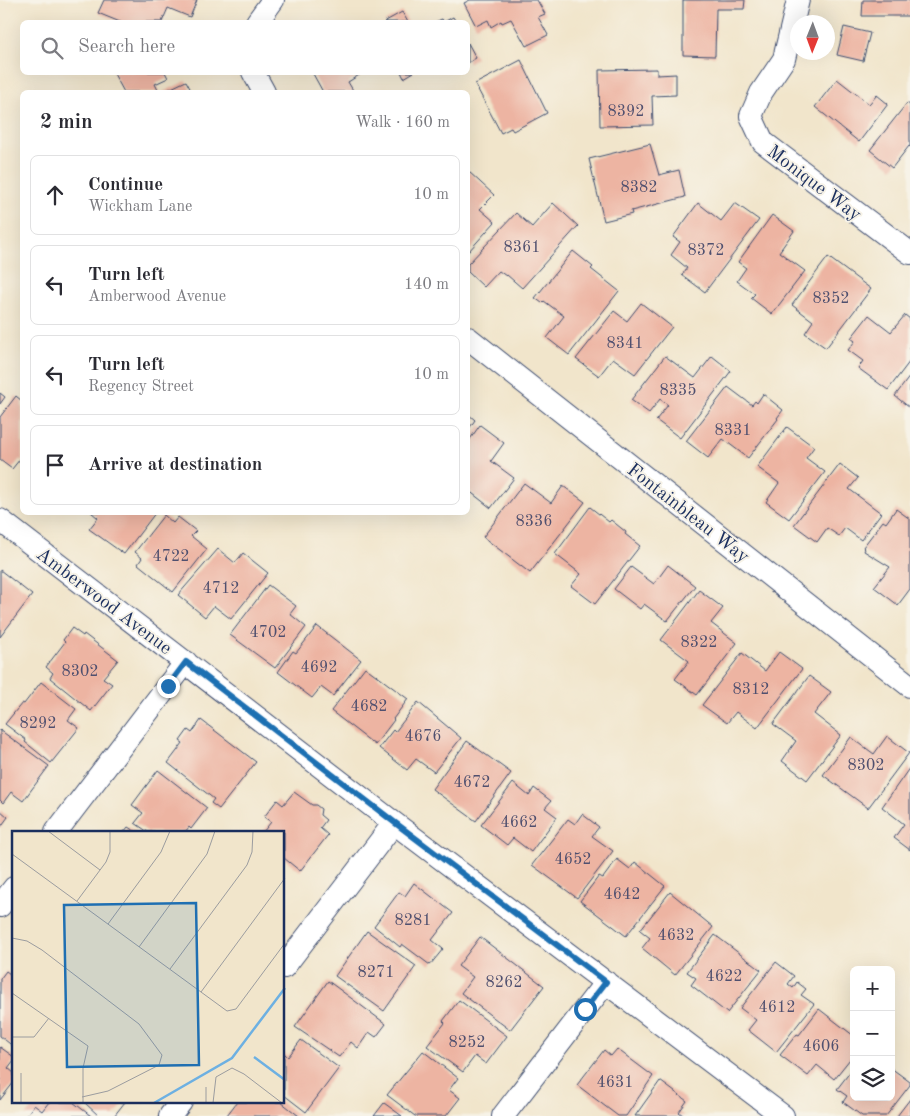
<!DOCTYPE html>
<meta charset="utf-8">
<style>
body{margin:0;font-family:"Old Standard TT",serif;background:#f2f2f3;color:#2b2b33}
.controls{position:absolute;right:15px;bottom:15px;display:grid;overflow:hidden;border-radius:8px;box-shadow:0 5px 20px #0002}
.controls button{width:45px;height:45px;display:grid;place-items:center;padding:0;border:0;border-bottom:1px solid #e1e1e2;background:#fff;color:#2b2b33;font:25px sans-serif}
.compass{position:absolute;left:790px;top:15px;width:45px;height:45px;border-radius:50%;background:#fff;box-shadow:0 5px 20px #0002;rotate:181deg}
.stop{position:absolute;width:15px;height:15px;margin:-11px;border:4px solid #1f6fb2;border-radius:50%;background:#fff}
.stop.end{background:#1f6fb2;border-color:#fff;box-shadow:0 1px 5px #0008}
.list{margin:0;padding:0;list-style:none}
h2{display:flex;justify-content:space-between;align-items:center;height:65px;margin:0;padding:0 20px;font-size:21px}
h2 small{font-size:16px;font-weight:400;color:#7c7c81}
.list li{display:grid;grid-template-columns:32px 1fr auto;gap:15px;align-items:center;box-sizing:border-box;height:80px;margin:0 10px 10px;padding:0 10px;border:1px solid #e1e1e2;border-radius:8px}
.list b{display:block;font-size:19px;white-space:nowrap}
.list p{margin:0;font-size:16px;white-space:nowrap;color:#7c7c81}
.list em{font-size:16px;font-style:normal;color:#7c7c81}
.icon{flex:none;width:28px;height:28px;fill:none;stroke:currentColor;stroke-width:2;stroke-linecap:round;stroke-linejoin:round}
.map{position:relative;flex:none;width:910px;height:1116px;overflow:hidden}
.search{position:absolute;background:#fff;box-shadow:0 5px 20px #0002;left:20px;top:20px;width:450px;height:55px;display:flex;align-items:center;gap:12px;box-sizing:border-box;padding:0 18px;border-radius:8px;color:#7c7c81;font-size:19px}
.panel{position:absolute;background:#fff;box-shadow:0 5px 20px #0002;left:20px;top:90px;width:450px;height:425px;border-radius:8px}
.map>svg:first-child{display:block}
.building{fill:#edb4a2}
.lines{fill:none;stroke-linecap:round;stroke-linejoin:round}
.street-casing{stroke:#3b4a6e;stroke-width:24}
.street{stroke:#fff;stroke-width:22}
.route{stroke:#1f6fb2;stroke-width:6}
.labels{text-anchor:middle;stroke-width:4;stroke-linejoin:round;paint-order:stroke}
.number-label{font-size:16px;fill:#50506f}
.street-label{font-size:19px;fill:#1b2f5e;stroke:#f7f3e8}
.inset-river{fill:none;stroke:#6db0e2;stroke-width:2.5}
.inset-road{fill:none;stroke:#9b9c9f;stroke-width:1}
.view{fill:#1f6fb2;fill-opacity:0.15;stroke:#1f6fb2;stroke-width:2.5}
.inset-edge{fill:none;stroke:#1b2f5e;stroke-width:2.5}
</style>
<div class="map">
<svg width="910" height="1116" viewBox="0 0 910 1116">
<rect width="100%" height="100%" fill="#f7f3e8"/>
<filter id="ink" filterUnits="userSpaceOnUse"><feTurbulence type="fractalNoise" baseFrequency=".02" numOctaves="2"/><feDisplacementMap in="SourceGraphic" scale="10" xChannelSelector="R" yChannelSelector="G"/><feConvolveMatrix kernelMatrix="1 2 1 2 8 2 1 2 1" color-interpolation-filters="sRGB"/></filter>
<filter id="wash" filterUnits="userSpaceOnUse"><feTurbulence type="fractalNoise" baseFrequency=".0096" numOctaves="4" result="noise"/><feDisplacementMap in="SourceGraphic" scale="20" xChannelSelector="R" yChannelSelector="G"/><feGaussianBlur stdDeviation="1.12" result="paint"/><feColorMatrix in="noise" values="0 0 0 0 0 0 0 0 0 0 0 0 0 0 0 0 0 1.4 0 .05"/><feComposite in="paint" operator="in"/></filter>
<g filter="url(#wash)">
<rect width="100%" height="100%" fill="#f1e5cb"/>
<g id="blocks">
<path class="building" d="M104,0H197L190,17L168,8L162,22H120L98,13Z
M470,0H537L545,14L538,17L548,35L526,46L511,19L502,23L501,21L491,27L488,20L476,26L464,3Z
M683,0H745L744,9H716L715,56L683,55Z
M863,0H910V16H862Z
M402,12L408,22H384Z
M453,17L456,22H435L442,19L444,22Z
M844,27L870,33L863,61L837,55Z
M468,43L476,58L468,63Z
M521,60L547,113L513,131L511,128L501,133L475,84Z
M657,69V75L676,74V95L652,96L653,125L600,126L599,70Z
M113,72H165L168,78L155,84L159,92H124Z
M312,72H364L348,82L354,92H323Z
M401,72H414L404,78Z
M837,79L869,104L877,95L888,104L859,142L815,107Z
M186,81L192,92H163Z
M907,103L910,105V147L909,146L892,168L870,150Z
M650,144L659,175L679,170L685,197L631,211L632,214L604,221L589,159Z
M468,171L494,195L480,209L495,222L468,252Z
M553,203L578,226L522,288L507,275L506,276L499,271L484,287L468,272V264L516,213L532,227Z
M698,203L721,221L735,203L759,220L705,292L682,275L687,268L671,255L680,242L673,237Z
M772,215L794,231L779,252L805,271L772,314L751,298L755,294L737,281L746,268L738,262Z
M573,251L593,267L591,269L619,291L569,355L547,338L564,316L544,301L542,303L535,298Z
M828,257L871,289L826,348L805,333L813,321L792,305Z
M641,303L672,327L635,374L613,358L599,376L576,359L614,311L627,321Z
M869,315L891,332L905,315L910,319V361L888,390L858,368L863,361L848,350L855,341L851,338Z
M665,356L695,378L712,356L731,371L680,438L656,420L668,405L660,399L649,413L631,400Z
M910,376V408L895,396Z
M728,387L752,405L755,401L757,403L763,394L783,410L777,418L778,419L748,458L723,439L708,458L686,441Z
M0,393L5,397L0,404Z
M16,396L22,401V461L20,459L12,469L0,460V417Z
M468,414L475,420L468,430Z
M480,425L504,443L491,461L514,478L491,508L468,490V442Z
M787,427L814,447L806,458L825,472L789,519L766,502L779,483L757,467Z
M840,464L858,478L849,489L881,513L861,540L845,528L839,536L827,528L817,542L794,525Z
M524,483L551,503L563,486L585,502L530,573L483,537Z
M590,507L609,522L611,520L626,532L625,534L640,546L595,604L571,586L581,574L555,554Z
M896,509L910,519V589L898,605L874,587L890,567L864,551L865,549L863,547L883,521L886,523Z
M91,512H156L124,554L89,529L98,518Z
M164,515L173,523L178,517L196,531L191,536L207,549L173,592L138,564L142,558L135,552Z
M218,549L235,563L243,553L268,573L231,619L214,606L205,617L178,595Z
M668,565L695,586L667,621L644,604L640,609L614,589L631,567L654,584Z
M0,570L32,595L0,637Z
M268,585L296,606L290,614L306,627L275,668L230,635Z
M699,590L723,608L711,623L737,643L697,695L675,679L689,661L661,640Z
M317,626L361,660L333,696L321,687L312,698L278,672L293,651L296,653Z
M72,628L83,636L84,634L118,660L103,678L112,684L91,711L50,678L53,673L46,667L65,642L63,640Z
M779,652L802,669L757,728L736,712L727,723L702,705L742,653L765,671Z
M365,667L408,699L393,719L394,720L375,745L331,711Z
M809,676L831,692L814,714L841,735L807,780L782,761L796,741L773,724Z
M41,682L76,709L68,720L79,728L51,763L25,742L26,740L5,724L22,703L24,704Z
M418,702L461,738L434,772L416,759L407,770L379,748L393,730L395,732Z
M201,720L256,762L219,809L211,803L214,799L168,763L183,743L180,741L188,730L192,733Z
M0,730L49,766L23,801L11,792L3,803L0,800Z
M887,736L909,753L868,808L823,775L851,737L874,754Z
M467,741L511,773L476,821L432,789Z
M910,767V850L894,838L904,824L882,807Z
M158,770L207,808L191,829L189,827L185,832H148L135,823L143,813L132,805Z
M513,783L529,796L534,788L551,801L545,808L557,817L531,852L513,838L507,845L481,825Z
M294,792L312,805H316L321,809L320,815L326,820L320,828L328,835L300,871L284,858V832H263L271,822L264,817L277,800L283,805Z
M0,810L8,817L0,828Z
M582,814L599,827L592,836L613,851L577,898L532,865L568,819L575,824Z
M128,827L136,832H124Z
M617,859L630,869L635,862L665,886L626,936L580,901L599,876L603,878Z
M414,883L453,913L432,940L443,949L430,965L402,944L400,947L374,926L399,892L405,896Z
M670,892L713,927L675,975L642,948L650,938L640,930Z
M367,931L416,966L384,1011L335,976Z
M715,935L761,970L727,1013L691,985L696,978L687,972Z
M480,937L544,986L510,1030L461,993L473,977L458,966Z
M776,962L794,976L788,984L793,988L797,982L806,989L801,995L814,1004L776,1052L748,1030L756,1020L740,1008Z
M6,971L14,977V1047L0,1036V979Z
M328,981L386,1024L376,1037L369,1032L358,1048L351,1042L339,1057L295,1027Z
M459,1000L507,1036L486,1064L475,1056L463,1072L427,1046L445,1023L443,1021Z
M819,1009L854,1036V1054L834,1079L817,1065L808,1076L780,1055L797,1034L799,1035Z
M301,1040L339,1068L306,1112L284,1095V1053L288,1057Z
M0,1047L14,1057V1060L8,1068L14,1073V1082L0,1100Z
M617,1049L653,1076L626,1116H618L577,1085L604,1050L611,1056Z
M423,1051L458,1078L449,1090L460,1098L446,1116H415L387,1095Z
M854,1067V1097H891V1068L910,1082V1085L886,1116H862L843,1102L847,1096L837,1089Z
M660,1081L687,1101L679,1112L684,1116H635Z
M910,1099V1116H897Z
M49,1102H73L91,1116H26L34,1105L42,1111Z
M84,1102H125L114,1116H99Z
M237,1102H281L299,1116H228L227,1115Z
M384,1103L402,1116H374Z"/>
</g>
</g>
<g filter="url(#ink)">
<use href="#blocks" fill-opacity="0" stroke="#3b4a6e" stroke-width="1"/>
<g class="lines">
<g class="street-casing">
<path id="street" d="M798,0L784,59L761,93L751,116L763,142L910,253
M257,22L273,0
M253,72L264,92
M468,338L910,686
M0,520L394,823L783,1116
M56,832L186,662
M0,906L14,888
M284,967L394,823
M170,1116L181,1102
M503,1116L606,982"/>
</g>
<use href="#street" class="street"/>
</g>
</g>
<g class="lines" filter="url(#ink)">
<path class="route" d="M168,686L186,662L394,822L606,982L585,1009"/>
</g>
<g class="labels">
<g class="number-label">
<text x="626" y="116">8392</text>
<text x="639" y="192">8382</text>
<text x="522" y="252">8361</text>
<text x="706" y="255">8372</text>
<text x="831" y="303">8352</text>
<text x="625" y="348">8341</text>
<text x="678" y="395">8335</text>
<text x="733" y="435">8331</text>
<text x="534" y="526">8336</text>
<text x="171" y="561">4722</text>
<text x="221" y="593">4712</text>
<text x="268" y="637">4702</text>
<text x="699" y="647">8322</text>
<text x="319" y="672">4692</text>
<text x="80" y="676">8302</text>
<text x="751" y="694">8312</text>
<text x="369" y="711">4682</text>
<text x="38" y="728">8292</text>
<text x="423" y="741">4676</text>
<text x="866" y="770">8302</text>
<text x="472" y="787">4672</text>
<text x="519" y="827">4662</text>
<text x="573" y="864">4652</text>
<text x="622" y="899">4642</text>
<text x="413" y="925">8281</text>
<text x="676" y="940">4632</text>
<text x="376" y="977">8271</text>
<text x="724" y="981">4622</text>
<text x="504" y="987">8262</text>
<text x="777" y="1012">4612</text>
<text x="467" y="1047">8252</text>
<text x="821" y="1051">4606</text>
<text x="615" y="1087">4631</text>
</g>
<g class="street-label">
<text transform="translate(815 182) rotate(37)" y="7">Monique Way</text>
<text transform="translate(689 512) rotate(38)" y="7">Fontainbleau Way</text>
<text transform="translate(105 600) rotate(37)" y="7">Amberwood Avenue</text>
</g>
</g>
<g transform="translate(12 831)">
<rect width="272" height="272" fill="#f1e5cb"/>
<path class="inset-river" d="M242,226L273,249M142,272L220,227L273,157"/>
<path class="inset-road" d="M36,0L88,39M0,23L215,180L224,178L273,112M65,70L94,31L98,21V0M96,93L149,21L158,0M0,107L15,110L30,119L127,193L150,224L147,234L96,260L70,266M127,116L195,23L203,0M158,138L235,34L240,21L241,0M189,161L273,47M0,162L76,215L71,237V272M0,206H22L37,187M9,242V272M194,272V256M201,272L204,246L220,237L232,243L270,272"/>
<path class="view" d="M184,72L187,234L55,236L52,74Z"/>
<rect width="272" height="272" class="inset-edge"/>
</g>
</svg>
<div class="controls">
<button>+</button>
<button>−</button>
<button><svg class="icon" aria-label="layers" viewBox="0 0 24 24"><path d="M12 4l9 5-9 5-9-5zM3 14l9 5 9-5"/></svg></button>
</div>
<svg class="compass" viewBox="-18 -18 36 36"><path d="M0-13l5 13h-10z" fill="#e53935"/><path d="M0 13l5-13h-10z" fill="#7c7c81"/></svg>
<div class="stop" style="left:585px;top:1009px"></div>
<div class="stop end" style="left:168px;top:686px"></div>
<div class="search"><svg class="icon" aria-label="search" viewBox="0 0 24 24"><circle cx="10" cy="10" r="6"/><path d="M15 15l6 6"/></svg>Search here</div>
<section class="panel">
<h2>2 min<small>Walk · 160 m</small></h2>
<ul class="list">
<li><svg class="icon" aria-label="ahead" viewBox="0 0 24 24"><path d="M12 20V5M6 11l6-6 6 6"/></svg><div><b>Continue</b><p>Wickham Lane</p></div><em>10 m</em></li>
<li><svg class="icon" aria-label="left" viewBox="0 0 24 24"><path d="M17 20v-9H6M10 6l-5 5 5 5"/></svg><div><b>Turn left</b><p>Amberwood Avenue</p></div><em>140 m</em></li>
<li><svg class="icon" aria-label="left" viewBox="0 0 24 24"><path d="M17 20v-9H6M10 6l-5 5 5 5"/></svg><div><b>Turn left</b><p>Regency Street</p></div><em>10 m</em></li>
<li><svg class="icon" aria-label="arrive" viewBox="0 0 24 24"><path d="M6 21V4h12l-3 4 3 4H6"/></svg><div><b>Arrive at destination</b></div></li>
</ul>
</section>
</div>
